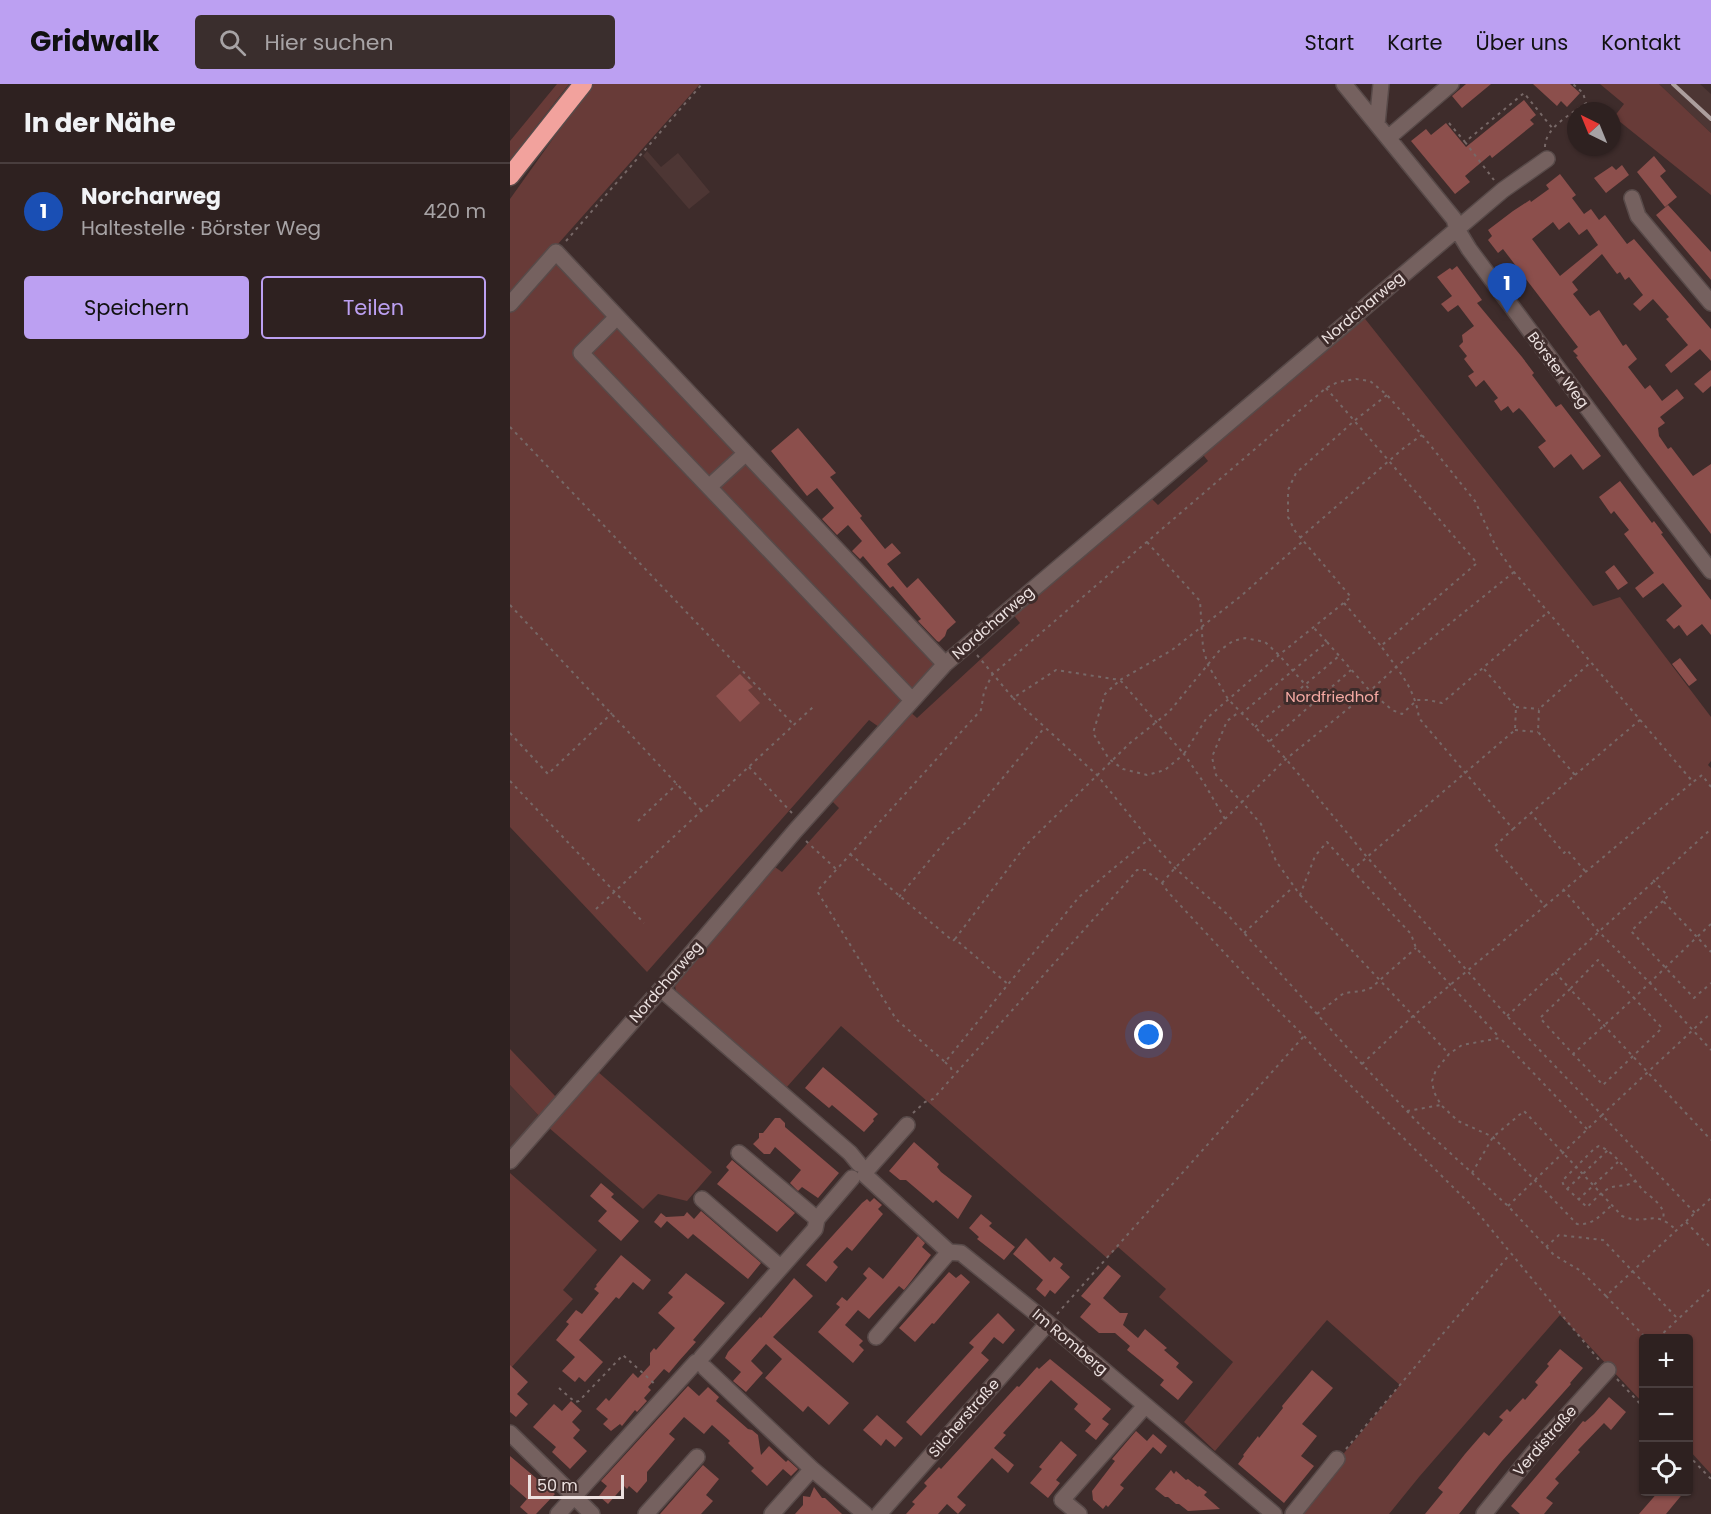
<!DOCTYPE html>
<html lang="de">
<meta charset="utf-8">
<style>
body{margin:0;font-family:Poppins,sans-serif;background:#3a2e2d;color:#f1f3f6}
.controls{position:absolute;right:18px;bottom:18px;display:grid;overflow:hidden;border-radius:6px;box-shadow:0 2px 4px #0004}
.controls button{width:54px;height:54px;display:grid;place-items:center;padding:0;border:0;border-bottom:2px solid #493e3e;background:#2e2120;color:#f1f3f6;font:30px sans-serif}
.compass{position:absolute;left:1057px;top:18px;width:54px;height:54px;border-radius:50%;background:#2e2120;box-shadow:0 2px 4px #0004;rotate:317deg}
.scale{position:absolute;left:18px;bottom:15px;width:96px;box-sizing:border-box;padding-left:6px;border:3px solid #ece1e0;border-top:0;font-size:16px;line-height:21px;white-space:nowrap;color:#ece1e0;-webkit-text-stroke:4px #3e2c2b;paint-order:stroke}
.you{position:absolute;left:639px;top:951px;width:21px;height:21px;margin:-15px;border:4px solid #fff;border-radius:50%;background:#1a73e8;box-shadow:0 0 0 9px #1a73e833}
.badge{display:grid;place-items:center;width:39px;height:39px;border-radius:50%;background:#bca0f2;color:#fff;font-size:20px;font-weight:700}
.pin{position:absolute;translate:-50% -50px;filter:drop-shadow(0 2px 3px #0008)}
.pin::after{content:'';position:absolute;top:32px;width:21px;height:18px;background:inherit;clip-path:polygon(0 0,100% 0,50% 100%)}
.list{margin:0;padding:0;list-style:none}
h2{display:flex;justify-content:space-between;align-items:center;height:78px;margin:0;padding:0 24px;font-size:26px}
h2 small{font-size:20px;font-weight:400;color:#a7a3a5}
.list li{display:grid;grid-template-columns:39px 1fr auto;gap:18px;align-items:center;box-sizing:border-box;height:96px;padding:0 24px;border-top:2px solid #493e3e}
.list b{display:block;font-size:22px;white-space:nowrap}
.list p{margin:0;font-size:20px;white-space:nowrap;color:#a7a3a5}
.list em{font-size:20px;font-style:normal;color:#a7a3a5}
.actions{display:flex;gap:12px;padding:18px 24px}
.actions a{flex:1;padding:14px 0;border:2px solid #bca0f2;border-radius:6px;text-align:center;font-size:21px;color:#bca0f2}
.actions .main{background:#bca0f2;color:#111}
.icon{flex:none;width:33px;height:33px;fill:none;stroke:currentColor;stroke-width:2;stroke-linecap:round;stroke-linejoin:round}
.map{position:relative;flex:none;width:1201px;height:1430px;overflow:hidden}
header{display:flex;align-items:center;gap:36px;box-sizing:border-box;height:84px;padding:0 30px;background:#bca0f2;color:#111}
header strong{font-size:28px}
nav{display:flex;gap:33px;margin-inline-start:auto;font-size:21px}
.search{width:420px;height:54px;background:#3a2e2d;display:flex;align-items:center;gap:15px;box-sizing:border-box;padding:0 21px;border-radius:6px;color:#a7a3a5;font-size:22px}
main{display:flex}
aside{flex:1;background:#2e2120}
.map>svg:first-child{display:block}
.built{fill:#4d3634}
.green{fill:#683b38}
.building{fill:#8c4f4c;fill-rule:evenodd}
.lines{fill:none;stroke-linecap:round;stroke-linejoin:round}
.minor-casing{stroke:#584a49;stroke-width:18}
.highway-casing{stroke:#584a49;stroke-width:21}
.path{stroke:#776867;stroke-width:2;stroke-dasharray:3 4.5;stroke-linecap:butt}
.minor{stroke:#75615f;stroke-width:15}
.highway{stroke:#f2a29d;stroke-width:18}
.rail{stroke:#ac9e9d;stroke-width:4}
.labels{text-anchor:middle;stroke-width:6;stroke-linejoin:round;paint-order:stroke}
.street-label{font-size:15px;fill:#ece1e0;stroke:#3e2c2b}
.park-label{font-size:15px;fill:#f5aaa4;stroke:#3e2c2b}
</style>
<header>
<strong>Gridwalk</strong>
<div class="search"><svg class="icon" aria-label="search" viewBox="0 0 24 24"><circle cx="10" cy="10" r="6"/><path d="M15 15l6 6"/></svg>Hier suchen</div>
<nav><a>Start</a><a>Karte</a><a>Über uns</a><a>Kontakt</a></nav>
</header>
<main>
<aside>
<h2>In der Nähe<small></small></h2>
<ul class="list">
<li><span class="badge" style="background:#1a4fb4">1</span><div><b>Norcharweg</b><p>Haltestelle · Börster Weg</p></div><em>420 m</em></li>
</ul>
<div class="actions"><a class="main">Speichern</a><a>Teilen</a></div>
</aside>
<div class="map">
<svg width="1201" height="1430" viewBox="0 0 1201 1430">
<rect width="100%" height="100%" fill="#3e2c2b"/>
<path class="built" d="M1149,0H1190L1201,10V49Z
M137,67L151,83L168,69L200,108L179,125L133,72Z
M0,1001L30,1033L0,1065Z"/>
<path class="green" d="M47,0H59L0,76V57Z
M82,0H190L0,214V115Z
M1090,0H1149L1201,49V111L1104,33L1114,20Z
M46,175L428,580L369,643L359,636L137,888L0,743V226Z
M852,231L1083,522L1110,513L1201,633V677L1198,681L1201,684V1390L1179,1366L1178,1254H1134L1133,1319L1050,1231L909,1393L879,1430H784L890,1301L817,1236L705,1367L674,1338L723,1278L649,1213L656,1205L608,1163L597,1174L331,942L276,1004L166,908L165,901L262,781L272,788L329,724L320,715L398,626L407,634L510,539L502,529L639,412L648,421L698,377L690,367Z
M0,965L47,1014L30,1033L0,1001Z
M87,987L202,1088L177,1117L148,1110L133,1125L38,1043Z
M0,1089L87,1166L53,1206L63,1215L0,1285Z"/>
<path class="building" d="M956,0H981L952,24L942,12Z
M1023,0H1060L1070,9L1057,23L1051,17L1047,22Z
M1014,16L1026,31L1020,36L1024,40L982,74L980,71L955,92L960,98L945,110L901,57L916,45L921,51L936,39L956,63Z
M1144,72L1156,87L1150,92L1167,113L1155,123L1127,88Z
M1112,81L1119,91L1096,109L1084,94L1102,82L1106,86Z
M1050,90L1066,111L1062,114L1074,130L1081,125L1089,136L1095,131L1117,160L1124,155L1201,245V277L1190,265L1161,289L1155,281L1178,261L1156,235L1159,233L1143,215L1130,227L1123,220L1133,211L1119,193L1115,196L1110,188L1107,190L1092,170L1062,198L1068,206L1063,210L1080,232L1089,226L1113,262L1116,260L1127,275L1118,283L1135,305L1140,301L1152,317L1167,305L1174,314L1150,333L1155,339L1148,344L1149,352L1158,365L1161,363L1183,392L1201,380V450L1066,273L1068,272L1063,267L1068,263L993,165L988,169L978,156L982,152L978,146L1003,127L1020,116L1021,118L1039,105L1036,101ZM1043,138L1049,146L1059,138L1069,151L1077,145L1088,161L1050,192L1022,155Z
M1158,121L1201,168V196L1146,131Z
M947,182L972,216L967,219L1012,273L1024,289L1022,291L1046,323L1051,320L1091,372L1073,386L1061,370L1044,384L1028,363L1036,357L1013,328L1009,324L1003,329L998,322L991,327L984,317L988,314L974,296L966,303L958,292L964,288L954,275L957,272L949,262L953,258L952,251L964,242L948,221L938,228L931,220L942,212L927,193L940,184L942,186Z
M1201,286V302L1193,309L1184,300Z
M288,344L326,389L320,393L352,432L350,434L375,465L382,459L391,469L377,480L397,504L408,494L446,538L437,546L435,552L429,558L427,557L408,537L411,535L383,502L380,504L353,472L350,475L342,467L352,457L338,441L327,451L312,435L324,424L307,404L297,412L261,367Z
M1110,397L1142,439L1144,437L1153,449L1151,450L1201,516V551L1192,540L1177,552L1169,541L1164,545L1156,536L1172,522L1153,499L1133,514L1125,504L1144,489L1114,450L1119,446L1104,427L1101,430L1089,413Z
M1104,481L1118,499L1108,506L1095,488Z
M1170,574L1187,596L1179,602L1162,580Z
M230,590L243,603L238,606L250,619L230,638L206,612Z
M313,983L368,1030L363,1035L364,1037L354,1048L322,1021L319,1024L295,1004Z
M265,1034H270L275,1039V1043L329,1089L308,1114L292,1103L288,1107L280,1099L291,1086L265,1063L260,1070H254L243,1060L249,1054V1049H253Z
M404,1058L429,1080L427,1083L431,1088L462,1112L448,1135L426,1116L423,1119L396,1096H390L379,1087Z
M222,1076L285,1129L267,1148L207,1100L219,1086L216,1083Z
M91,1099L104,1110L101,1113L129,1137L111,1157L88,1137L97,1127L80,1112Z
M364,1114L372,1121L368,1125L373,1130L342,1167L337,1163L323,1178L328,1183L316,1198L296,1181L352,1119L357,1115L360,1118Z
M191,1127L251,1179L238,1195L183,1150L178,1155L157,1137L151,1144L144,1138L151,1129L156,1133L174,1132L177,1128L184,1135Z
M471,1130L482,1139L479,1142L505,1163L494,1176L467,1155L469,1153L459,1144Z
M408,1152L415,1159L412,1163L421,1171L402,1196L394,1206L389,1202L359,1235L348,1226L335,1241L353,1257L349,1261L354,1266L343,1279L308,1248L330,1223L326,1220L332,1213L337,1217L357,1194L353,1190L359,1183L373,1195Z
M516,1154L540,1178L544,1173L553,1180L550,1184L560,1193L545,1210L540,1206L535,1213L526,1205L533,1196L503,1170Z
M111,1171L141,1196L133,1206L123,1198L109,1215L106,1213L69,1256L93,1278L75,1298L69,1293L65,1298L52,1287L65,1273L46,1256L59,1240L56,1238L66,1226L72,1230L89,1209L84,1205L87,1202L86,1201Z
M598,1181L611,1192L593,1214L610,1229H618L613,1241L628,1254L635,1245L657,1264L654,1266L669,1279L666,1283L683,1298L668,1316L650,1301L654,1296L617,1266L620,1262L605,1249H589L570,1233L581,1220L571,1212Z
M439,1188L446,1194L451,1190L460,1198L424,1240L422,1239L405,1258L389,1244Z
M176,1189L215,1219L183,1256L186,1258L169,1277L159,1289L154,1285L138,1303L141,1306L134,1314L137,1317L127,1328L125,1326L112,1342L110,1340L101,1347L93,1340L98,1335L86,1325L96,1314L99,1317L123,1289L128,1294L140,1281V1269L144,1264L146,1266L165,1244L148,1229L163,1213L158,1209Z
M284,1194L303,1212L263,1253L339,1319L319,1341L298,1322L293,1328L255,1294L272,1275L256,1260L241,1277L253,1289L236,1308L223,1297L231,1288L215,1274L218,1268L250,1233L251,1234Z
M488,1229L505,1246L493,1260L484,1253L471,1269L479,1276L411,1352L396,1338L464,1263L459,1259Z
M1050,1265L1073,1284L1060,1299L1061,1300L992,1377L949,1430H915L933,1408L928,1404L955,1370L974,1348L979,1352L993,1336L989,1333L997,1325L1000,1328L1013,1314L1015,1316L1028,1301L1025,1298L1039,1282L1037,1280Z
M540,1275L601,1325L592,1335L599,1340L586,1356L575,1347L581,1340L564,1325L568,1320L541,1296L493,1349L496,1351L484,1364L504,1381L498,1389L482,1374L447,1413L456,1421L448,1430L437,1420L428,1430H396L405,1420L402,1418L417,1402L414,1399L429,1383L431,1385L507,1302L509,1303L527,1283L529,1285Z
M0,1281L18,1298L7,1310L18,1320L6,1333L0,1328Z
M802,1286L823,1304L792,1340L807,1352L791,1372L804,1382L774,1419L728,1380L734,1372L733,1371L748,1352L749,1354L773,1324L772,1322Z
M178,1302L189,1312L198,1303L209,1313L206,1317L238,1345L242,1346L248,1351L251,1371L259,1362L276,1378L278,1376L288,1385L281,1392L273,1385L257,1402L241,1387L244,1384L218,1359L220,1357L202,1341L194,1350L174,1333L159,1350L165,1355L137,1388V1397L127,1409L119,1402L117,1405L114,1402L98,1420L89,1412L97,1402L91,1397Z
M1099,1313L1116,1328L1101,1346L1094,1339L1068,1366L1070,1368L1045,1395L1049,1399L1036,1414L1043,1419L1034,1430H1010L1001,1422L1073,1337L1075,1338L1084,1330Z
M61,1317L72,1327L62,1338L70,1346L63,1354L77,1367L60,1385L42,1368L46,1363L23,1343L44,1320L52,1327Z
M367,1331L393,1354L385,1363L376,1355L371,1362L353,1346Z
M626,1347L637,1357L643,1350L657,1362L651,1370L643,1363L610,1401L614,1404L598,1423L596,1421L593,1425L583,1416L582,1407L605,1377L602,1375Z
M551,1357L567,1371L546,1396L550,1399L538,1414L520,1399L532,1385L529,1383Z
M0,1372L45,1410L26,1430H18L10,1423L17,1415L0,1400Z
M193,1381L209,1395L196,1411L203,1417L191,1430H150Z
M661,1386L664,1390L666,1387L676,1396L678,1395L688,1403L689,1402L697,1408L694,1411L710,1425L678,1427L669,1420H666L658,1413H655L645,1405Z
M304,1403L312,1414H315L332,1430H285L293,1421V1412L300,1413Z
M1149,1407H1175L1156,1430H1129Z"/>
<g class="lines">
<g class="minor-casing">
<path id="minor" d="M834,0L944,135L947,145L959,165L1128,392L1201,487
M867,40L871,0
M878,54L941,0
M1122,114L1128,132L1201,219
M0,220L46,168L435,580
M107,233L71,269L402,616
M199,403L236,369
M151,905L340,1069L349,1080
M229,1069L307,1135
M0,1077L151,905L285,747L435,580L993,106L1037,75
M356,1087L397,1041
M355,1091L439,1168L451,1169L538,1239L764,1430
M192,1115L270,1183
M366,1253L439,1168
M191,1274L305,1145L307,1135L342,1094
M195,1284L302,1385L262,1430
M0,1349L82,1430
M302,1385L355,1430
M48,1430L186,1278
M136,1430L187,1373
M369,1430L538,1239
M569,1430L552,1416L635,1322
M783,1430L827,1375
M974,1430L1024,1368L1098,1286"/>
</g>
<g class="highway-casing">
<path id="highway" d="M0,92L73,0"/>
</g>
<path class="path" d="M939,39L955,58L1014,9L1043,45
M955,58L984,96
M1035,63C1035,43 1062,30 1076,19L1073,9L1063,0
M56,157L192,0
M816,304L967,479L871,562C888,586 905,604 909,634L1003,745L984,763L1035,822L1183,698
M0,343L284,641
M790,454L895,363L912,351
M637,458L690,517L693,564L698,581L718,615L776,675L857,773L997,932L1092,1031L1201,929
M1004,488L886,583L860,607L882,626L892,630L907,616H918L932,619L1038,528
M834,519L871,562
M0,521L192,727
M817,558L860,607L776,675L732,718L751,740L766,777L790,811L805,772L817,758L842,786L1005,646L1006,623L974,585
M467,571L503,614L546,586L610,596L662,566L731,512L793,457
M503,614L587,691L638,754
M1006,623L1029,625
M731,630L817,558L804,544
M745,643L829,572
M1005,646L1028,648
M0,649L38,690L102,629
M760,657L841,586
M239,683L282,729
M1065,691L1131,635
M0,697L134,839
M1201,703L1192,691L1183,698L1004,488L986,463L965,417L912,351L877,311L860,297L846,295L828,298L816,304L482,591L474,608L471,626L307,807L386,935L435,978L569,813L639,755L665,784L717,830L852,980L914,1045L998,1122L1044,1171L1071,1187L1096,1212L1201,1114
M715,735L732,718L706,691L702,673L717,637L729,628
M128,737L167,700
M1003,745L1021,729
M296,757L326,785
M340,770L443,857L445,855L499,901
M842,786L901,850L906,864L990,954
M1075,787L1057,766L1054,769L1021,729L1065,691L1028,648L1029,625L1081,578
M1143,796L1158,812L1153,817L1187,853L1124,914L1088,876L1060,905L1201,1056
M652,799L665,784L715,735L694,699L674,670L655,686L637,691L613,685L599,675L583,649L595,610L610,596L674,670L696,635L769,571L841,513L785,447L778,433V406L786,389L844,337L877,311
M1053,805L1089,848L1140,899L1201,966
M790,811L939,970
M389,813L444,747L452,743L535,643
M1153,817L1121,847L1184,914L1201,899
M86,825L303,623
M1201,840L1187,853L1201,868
M734,849L782,804
M445,855L516,761L620,659L659,628L709,567L723,557L735,554L755,558L769,571L808,615
M1045,888L1060,905L1030,934L1063,970L1124,914L1152,944L1093,1001L1063,970
M807,930L834,909L852,907L861,904L906,864
M997,932L1201,745
M435,978L441,984L443,990
M852,980L903,932L1035,822
M897,1027L931,1021
M403,1029L415,1018L423,1015L622,792L627,786H635L652,799L658,808L762,920L794,952L816,977L962,1122L1089,1276
M1077,1045L990,954L952,961L939,970L926,986L922,997L924,1008L931,1021L948,1037L983,1053L1067,1140C1082,1142 1091,1131 1102,1121
M962,1089L983,1053L1014,1027L1112,1132C1137,1143 1143,1123 1166,1146
M1126,1096C1116,1105 1106,1099 1096,1106C1089,1110 1083,1118 1077,1123L1054,1102L1052,1097L1085,1064L1089,1062C1106,1068 1120,1092 1133,1106C1138,1111 1146,1116 1150,1122C1154,1127 1154,1130 1153,1136
M1057,1105L1098,1066
M1068,1116L1108,1078
M998,1122L1092,1031L1185,1129
M1176,1138L1201,1164
M1036,1163L1049,1151L1093,1156L1168,1235
M1096,1212L1136,1254
M547,1230L794,952
M1148,1254L1201,1204
M1107,1295L1134,1324
M49,1304L65,1318L69,1317L113,1271L147,1302
M836,1365L1000,1170
M1178,1371L1201,1395"/>
<use href="#minor" class="minor"/>
<use href="#highway" class="highway"/>
<path class="rail" d="M1163,0L1201,35"/>
</g>
<g class="labels">
<g class="street-label">
<text transform="translate(853 224) rotate(-40)" y="5">Nordcharweg</text>
<text transform="translate(1048 286) rotate(53)" y="5">Börster Weg</text>
<text transform="translate(483 539) rotate(-41)" y="5">Nordcharweg</text>
<text transform="translate(156 898) rotate(-49)" y="5">Nordcharweg</text>
<text transform="translate(560 1258) rotate(40)" y="5">Im Romberg</text>
<text transform="translate(454 1334) rotate(-49)" y="5">Silcherstraße</text>
<text transform="translate(1035 1357) rotate(-49)" y="5">Verdistraße</text>
</g>
<g class="park-label">
<text x="822" y="618">Nordfriedhof</text>
</g>
</g>
</svg>
<div class="controls">
<button>+</button>
<button>−</button>
<button><svg class="icon" aria-label="locate" viewBox="0 0 24 24"><circle cx="12" cy="12" r="6"/><path d="M12 2v4M12 18v4M2 12h4M18 12h4"/></svg></button>
</div>
<svg class="compass" viewBox="-18 -18 36 36"><path d="M0-13l5 13h-10z" fill="#e53935"/><path d="M0 13l5-13h-10z" fill="#a7a3a5"/></svg>
<div class="scale">50 m</div>
<div class="you"></div>
<div class="pin badge" style="left:997px;top:229px;background:#1a4fb4">1</div>
</div>
</main>
